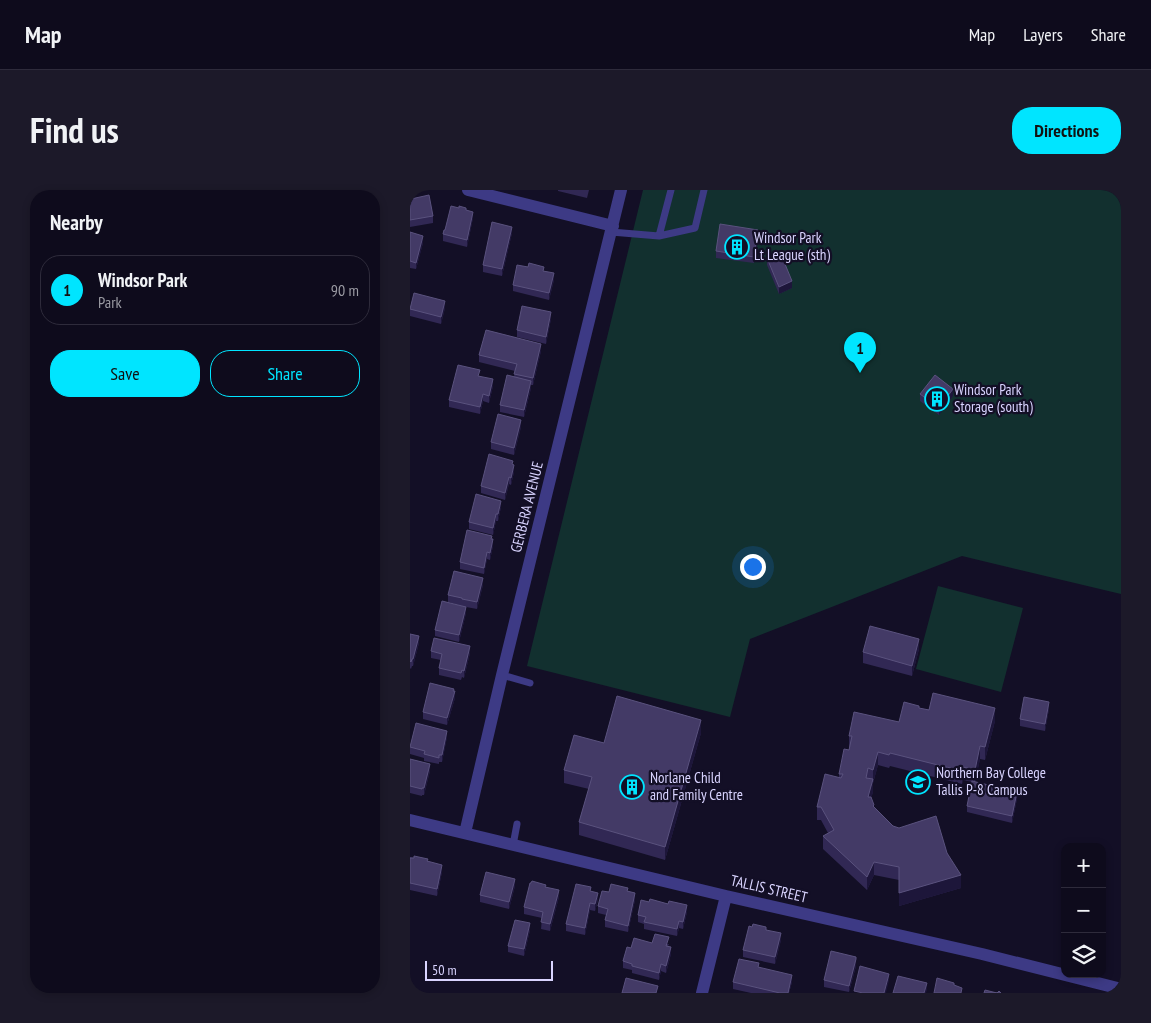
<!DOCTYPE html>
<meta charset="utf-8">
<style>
body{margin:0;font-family:"PT Sans Narrow",sans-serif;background:#1c1929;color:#f1f3f6}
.controls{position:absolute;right:15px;bottom:15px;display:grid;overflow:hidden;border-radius:10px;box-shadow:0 2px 8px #0003}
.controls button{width:45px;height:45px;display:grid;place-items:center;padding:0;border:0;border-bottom:1px solid #2e2b3b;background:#0e0b1c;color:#f1f3f6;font:25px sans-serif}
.scale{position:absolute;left:15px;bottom:12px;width:128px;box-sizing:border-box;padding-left:5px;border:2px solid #d9d4ff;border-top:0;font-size:14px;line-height:18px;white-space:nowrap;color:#d9d4ff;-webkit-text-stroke:4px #130f26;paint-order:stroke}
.you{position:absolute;left:342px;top:376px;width:18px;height:18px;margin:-12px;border:4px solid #fff;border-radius:50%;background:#1a73e8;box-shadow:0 0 0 8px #1a73e833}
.badge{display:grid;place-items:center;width:32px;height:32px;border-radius:50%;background:#00e5ff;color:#111;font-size:16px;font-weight:700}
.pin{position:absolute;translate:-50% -41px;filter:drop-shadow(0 1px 2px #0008)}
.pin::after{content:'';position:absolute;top:26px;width:18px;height:15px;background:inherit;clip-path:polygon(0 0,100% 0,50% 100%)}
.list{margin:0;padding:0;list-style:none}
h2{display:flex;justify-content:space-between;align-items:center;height:65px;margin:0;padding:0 20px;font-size:21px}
h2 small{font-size:16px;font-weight:400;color:#9b9ba3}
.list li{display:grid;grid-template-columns:32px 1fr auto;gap:15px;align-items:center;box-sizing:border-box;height:70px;margin:0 10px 10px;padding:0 10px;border:1px solid #2e2b3b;border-radius:20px}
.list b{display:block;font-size:19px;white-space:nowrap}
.list p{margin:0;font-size:16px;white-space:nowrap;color:#9b9ba3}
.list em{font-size:16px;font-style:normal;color:#9b9ba3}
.actions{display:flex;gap:10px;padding:15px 20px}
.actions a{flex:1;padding:11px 0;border:1px solid #00e5ff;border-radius:20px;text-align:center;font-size:18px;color:#00e5ff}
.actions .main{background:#00e5ff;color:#111}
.icon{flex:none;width:28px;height:28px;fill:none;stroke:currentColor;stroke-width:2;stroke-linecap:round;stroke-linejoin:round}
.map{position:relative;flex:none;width:711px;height:803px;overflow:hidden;border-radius:20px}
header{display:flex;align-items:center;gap:30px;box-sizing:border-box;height:70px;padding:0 25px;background:#0e0b1c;border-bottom:1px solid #2e2b3b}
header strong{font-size:24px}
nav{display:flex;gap:28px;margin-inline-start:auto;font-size:18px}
.intro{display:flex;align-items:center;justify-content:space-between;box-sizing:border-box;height:120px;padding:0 30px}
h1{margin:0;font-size:35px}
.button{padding:12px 22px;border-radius:20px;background:#00e5ff;color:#111;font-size:18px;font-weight:700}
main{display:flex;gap:30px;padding:0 30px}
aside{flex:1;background:#0e0b1c;border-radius:20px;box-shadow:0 2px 8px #0003}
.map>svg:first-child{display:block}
.green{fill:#12302f}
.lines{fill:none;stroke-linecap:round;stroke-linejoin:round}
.service{stroke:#3d3a85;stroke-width:7}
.minor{stroke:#3d3a85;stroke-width:12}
.wall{fill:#312854}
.shaded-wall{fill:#1d163a}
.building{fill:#433a66;stroke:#5a527e}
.labels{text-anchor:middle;stroke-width:4.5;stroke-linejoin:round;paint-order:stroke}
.poi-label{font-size:15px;fill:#d9d4ff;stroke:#130f26;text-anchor:start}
.street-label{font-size:15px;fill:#d9d4ff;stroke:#130f26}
</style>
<header>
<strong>Map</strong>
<nav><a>Map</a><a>Layers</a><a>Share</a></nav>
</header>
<div class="intro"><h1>Find us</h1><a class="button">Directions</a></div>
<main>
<aside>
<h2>Nearby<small></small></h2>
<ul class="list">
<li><span class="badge">1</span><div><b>Windsor Park</b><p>Park</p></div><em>90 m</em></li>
</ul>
<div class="actions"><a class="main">Save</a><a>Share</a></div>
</aside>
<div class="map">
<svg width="711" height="803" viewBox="0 0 711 803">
<rect width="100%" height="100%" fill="#130f26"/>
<path class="green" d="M233,0H711V404L552,366L340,449L320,527L117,476Z
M528,396L613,418L591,502L506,479Z"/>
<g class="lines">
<path class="service" d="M201,42L249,46L261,0
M249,46L285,38L294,0
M92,485L120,493
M103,655L107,634"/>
<path class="minor" d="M58,0L203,36
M0,630L316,706L572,764L711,799
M55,643L92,485L211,0
M292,803L316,706"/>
</g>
<path class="wall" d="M148,0H179L177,8L148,1Z
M0,6L1,9L23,26V33L0,37Z
M56,20L63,28L57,57L33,51V44L35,40Z
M0,42L13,53L6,79L0,78Z
M102,43L92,86L73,82V75Z
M348,47L344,73L306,68V61Z
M357,68L382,98L369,104L357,75Z
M134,81L144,90L139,110L103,101V95Z
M0,118H35L31,134L0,126Z
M141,129L136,154L107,147V140Z
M131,161L123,195H121V198L114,227L90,222V215L104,187L105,181L69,172V165Z
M70,186L83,196L79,213L73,211L70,224L39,217V210Z
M510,204L543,206L529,225L510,211Z
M111,237L104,265L81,259V252Z
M104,282L101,295L99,294L95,310L71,303V296Z
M91,317L88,331H86L83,345L59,339V332Z
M82,349L83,356L80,370L77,369L74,384L50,379V372Z
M73,395L67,419L56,417V423L49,452L25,446V440L52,416L38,412V405Z
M0,444L9,453L3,476H2L1,479L0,478Z
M509,459L502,486L453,473V462Z
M21,461L60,463L54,488L52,487L51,490L29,485V478L31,470L21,468Z
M44,501L45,508L37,535L13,529V522Z
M509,518L585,531L575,570L570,569L565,592L607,609L602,633L557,622V616L562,592L553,590L552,594L480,576L479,578L468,575L463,593V602L461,608L464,617L483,636L537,663L551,698L489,716V690L464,685L457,700L413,659V646L418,643L411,630H407V617L429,588V584L439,560V546L489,532Z
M639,519L635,541L610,536V529Z
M291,543L255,670L169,645V632L179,599L154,593V580L194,553Z
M37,547L32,572H29V574L14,571V568L0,564V557Z
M0,569L20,581L14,605H12V606L0,603Z
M0,667L18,671L32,682L27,706L0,700Z
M105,696L99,719L70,712V705Z
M136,697L149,707L140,741L131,739L132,728L114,724V717Z
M181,701L188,710L185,721L180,720L175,745L156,741V734Z
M218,701L225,710L218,742L195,737V730L196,725L188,723V716L199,702Z
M239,712L258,714L277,722L273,739L269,738L267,746L234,739V734L228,732V725Z
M120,740L114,766L98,762V756Z
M356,740L371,750L365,774L333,767V760Z
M242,753L259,754L258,756L261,764L256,783L251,781L249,790L222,783V780L213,778V771L221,758Z
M446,776L439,802L414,797V790Z
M349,777L382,792L379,803H341L323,799V792Z"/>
<path class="shaded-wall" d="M63,22V28L57,57V50Z
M102,37V43L92,86V79Z
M348,40V47L344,73V67Z
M13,46V53L6,79V73Z
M144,83V90L139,110V103Z
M382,91V98L369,104V97Z
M35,111V118L31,134V127Z
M141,122V129L136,154V147Z
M131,154V161L123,195V188Z
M83,189V196L79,213V206Z
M121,191V198L114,227V220Z
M543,199V206L529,225V218Z
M73,204V211L70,224V217Z
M111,230V237L104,265V258Z
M104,275V282L101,295V288Z
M99,287V294L95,310V303Z
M91,311V317L88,331V324Z
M86,324V331L83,345V338Z
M83,349V356L80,370V363Z
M77,362V369L74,384V378Z
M73,388V395L67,419V412Z
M56,417V423L49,452V445Z
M9,446V453L3,476V469Z
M509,449V459L502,486V476Z
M60,456V463L54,488V481Z
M45,501V508L37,535V528Z
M639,512V519L635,541V534Z
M585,518V531L575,570V557Z
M291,530V543L255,670V657Z
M37,541V547L32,572V565Z
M570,556V569L565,593V580Z
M468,562V575L463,593V580Z
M20,574V581L14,605V598Z
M553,577V590L552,594V581Z
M463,589V602L458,620V607Z
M607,602V609L602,633V626Z
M464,672V685L457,700V687Z
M32,675V682L27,706V699Z
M551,685V698L489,716V703Z
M105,689V696L99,719V712Z
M149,700V707L140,741V734Z
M188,703V710L185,721V714Z
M225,703V710L218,742V736Z
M180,713V720L175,745V738Z
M277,715V722L273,739V732Z
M269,731V738L267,746V739Z
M120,733V740L114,766V759Z
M371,743V750L365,774V767Z
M261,757V764L256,783V776Z
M446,769V776L439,802V796Z
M251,774V781L249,790V783Z
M479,784V791L476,803H474Z
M382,785V792L379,803H378Z
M517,793V800L516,803H514Z"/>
<path class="building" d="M19,5L23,26L0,30V6L1,9Z
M41,16L49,18V16L56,18V20L63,22L57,50L33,44L34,40H35Z
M82,32L102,37L92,79L73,75Z
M310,34L348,40L344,67L306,61Z
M0,42L13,46L6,73L0,71Z
M370,62L382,91L369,97L357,68Z
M119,73L134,77L133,81L144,83L139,103L103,95L107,75L118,77Z
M4,103L35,111L31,127L0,119Z
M112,116L141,122L136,147L107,140Z
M76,140L131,154L123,188L104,184L107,174L69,165Z
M48,175L70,180L68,186L83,189L79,206L73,204L70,217L39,210Z
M97,185L121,191L114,220L90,215Z
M525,185L543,199L529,218L510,204Z
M88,224L111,230L104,258L81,252Z
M79,264L103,271L102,274L104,275L101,288L99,287L95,303L71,296Z
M66,304L91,311L88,324H86L83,338L59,332Z
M57,340L82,346L81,349H83L80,363L77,362L74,378L50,372Z
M44,381L73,388L67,412L52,409V408L38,405Z
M32,411L56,417L49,445L25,440Z
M460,436L509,449L502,476L453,462Z
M0,444L9,446L3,469H2L1,472L0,471Z
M24,448L60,456L54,481L52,480L51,483L29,478L32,464L21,461Z
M20,493L44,499L43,501H45L37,528L13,522Z
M523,503L585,518L575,557L570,556L565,580L553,577L552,581L480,563L479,565L468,562L463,580L458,578L456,588L463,589L458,607H461L464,615L463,616L483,636L489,638L526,626L537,663L551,685L489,703V677L464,672L457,687L413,646L424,640L411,617H407L415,584L431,588L433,584H429L434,559L439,560L442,546H439L444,522L489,532L494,512L509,516V518L519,520Z
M207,506L291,530L255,657L169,632L182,587L154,580L164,545L194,553Z
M614,507L639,512L635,534L610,529Z
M6,533L37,541L32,565H29V568L14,564L15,561L0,557Z
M0,569L20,574L14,598H12V599L0,596Z
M562,591L607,602L602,626L557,616Z
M4,666L18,669L17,671L32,675L27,699L0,693V668H4Z
M76,682L105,689L99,712L70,705Z
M122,691L136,695L135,697L149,700L140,734L131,732L133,722L114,717L120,693H121Z
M166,694L181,697L180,701L188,703L185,714L180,713L175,738L156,734Z
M201,694L218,698L217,701L225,703L218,736L195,730L198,719L188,716L192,701L199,702Z
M240,709L258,714L259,711L277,715L273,732L269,731L267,739L234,732L236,727L228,725L231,710L239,712Z
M105,730L120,733L114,759L98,756Z
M343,734L356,737V740L371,743L365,767L333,760L339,736L342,737Z
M245,744L259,747L256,756L261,757L256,776L251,774L249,783L222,776V774L213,771L217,757L221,758L224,748L242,753Z
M421,761L446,767V769L439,796L414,790Z
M329,769L349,773L348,777L382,785L378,803H370L323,792Z
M450,776L479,784L474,803H453L444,801Z
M488,786L517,793L514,803H483Z
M216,788L248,796L246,803H212Z
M527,788L544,793V795L552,798L551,803H524Z
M575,800L587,803L589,801L591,803H574Z"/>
<defs>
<g id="building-ring" transform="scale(1.25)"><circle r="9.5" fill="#130f26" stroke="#00e5ff" stroke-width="1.5"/><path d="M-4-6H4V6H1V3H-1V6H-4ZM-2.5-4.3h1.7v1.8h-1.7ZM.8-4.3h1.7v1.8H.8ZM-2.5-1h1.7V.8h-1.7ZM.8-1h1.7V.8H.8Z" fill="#00e5ff"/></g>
<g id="school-ring" transform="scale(1.25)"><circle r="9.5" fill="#130f26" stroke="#00e5ff" stroke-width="1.5"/><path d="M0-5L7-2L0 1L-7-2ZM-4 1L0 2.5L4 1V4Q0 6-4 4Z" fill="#00e5ff"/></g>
</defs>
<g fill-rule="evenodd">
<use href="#building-ring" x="327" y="57"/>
<use href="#building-ring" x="527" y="209"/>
<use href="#school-ring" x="508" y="592"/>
<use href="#building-ring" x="222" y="597"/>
</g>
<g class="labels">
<g class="poi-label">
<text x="344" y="53">Windsor Park<tspan x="344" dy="17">Lt League (sth)</tspan></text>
<text x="544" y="205">Windsor Park<tspan x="544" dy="17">Storage (south)</tspan></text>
<text x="526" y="588">Northern Bay College<tspan x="526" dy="17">Tallis P-8 Campus</tspan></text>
<text x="240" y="593">Norlane Child<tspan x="240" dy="17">and Family Centre</tspan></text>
</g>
<g class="street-label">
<text transform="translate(117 317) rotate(-76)" y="5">GERBERA AVENUE</text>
<text transform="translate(359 699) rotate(13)" y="5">TALLIS STREET</text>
</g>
</g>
</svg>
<div class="controls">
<button>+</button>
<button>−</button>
<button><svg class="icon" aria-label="layers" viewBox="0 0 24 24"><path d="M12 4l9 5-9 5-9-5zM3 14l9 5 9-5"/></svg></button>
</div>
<div class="scale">50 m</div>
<div class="you"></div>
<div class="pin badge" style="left:450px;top:183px">1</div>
</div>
</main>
